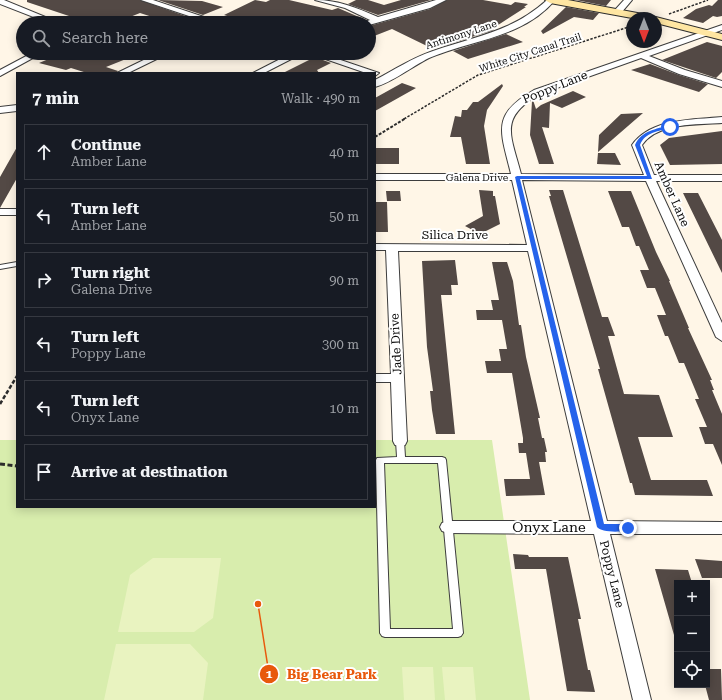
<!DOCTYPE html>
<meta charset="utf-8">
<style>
body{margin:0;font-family:"Roboto Serif",serif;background:#242831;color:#f1f3f6}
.controls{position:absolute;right:12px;bottom:12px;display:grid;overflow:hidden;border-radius:0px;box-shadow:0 2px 10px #0003}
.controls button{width:36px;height:36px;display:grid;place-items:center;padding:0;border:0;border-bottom:1px solid #363941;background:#171b24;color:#f1f3f6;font:20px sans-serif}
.compass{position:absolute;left:626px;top:12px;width:36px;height:36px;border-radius:50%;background:#171b24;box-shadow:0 2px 10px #0003;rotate:180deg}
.stop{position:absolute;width:12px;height:12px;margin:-9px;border:3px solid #2563eb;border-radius:50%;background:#fff}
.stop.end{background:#2563eb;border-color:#fff;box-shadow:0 1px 4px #0008}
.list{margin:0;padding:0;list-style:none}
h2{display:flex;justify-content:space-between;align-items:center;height:52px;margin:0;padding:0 16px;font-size:17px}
h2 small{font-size:13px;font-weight:400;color:#9ea1a6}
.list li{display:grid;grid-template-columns:26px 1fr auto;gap:12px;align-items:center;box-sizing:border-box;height:56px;margin:0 8px 8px;padding:0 8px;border:1px solid #363941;border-radius:0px}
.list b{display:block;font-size:15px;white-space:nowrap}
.list p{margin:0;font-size:13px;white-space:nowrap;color:#9ea1a6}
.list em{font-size:13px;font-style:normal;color:#9ea1a6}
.icon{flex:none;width:22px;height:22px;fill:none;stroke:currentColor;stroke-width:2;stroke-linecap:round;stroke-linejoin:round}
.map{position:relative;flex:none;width:722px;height:700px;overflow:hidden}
.search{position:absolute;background:#171b24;box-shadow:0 2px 10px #0003;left:16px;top:16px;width:360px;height:44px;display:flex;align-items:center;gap:10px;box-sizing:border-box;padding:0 14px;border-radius:22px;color:#9ea1a6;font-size:15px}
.panel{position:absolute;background:#171b24;box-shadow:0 2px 10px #0003;left:16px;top:72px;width:360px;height:436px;border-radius:0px}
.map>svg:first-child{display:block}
.green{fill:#d8edad}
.pitch{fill:#e9f3c0}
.building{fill:#534945}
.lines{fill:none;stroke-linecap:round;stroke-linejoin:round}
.lane-casing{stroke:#3d3d3d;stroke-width:2}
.street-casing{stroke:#3d3d3d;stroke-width:2}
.secondary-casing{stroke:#2c2c2c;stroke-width:2}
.path-far3{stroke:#2c2c2c;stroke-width:1.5;stroke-dasharray:2.5 1.5;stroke-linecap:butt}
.path-far2{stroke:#2c2c2c;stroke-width:2;stroke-dasharray:3 1.5;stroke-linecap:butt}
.path-far1{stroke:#2c2c2c;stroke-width:2.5;stroke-dasharray:4 2;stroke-linecap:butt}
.path{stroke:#2c2c2c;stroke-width:3;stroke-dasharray:5 2.5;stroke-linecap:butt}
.lane{fill:#fff;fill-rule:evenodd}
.street{fill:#fff;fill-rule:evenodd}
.secondary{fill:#ffe6a2;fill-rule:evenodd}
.route{fill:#2563eb}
.labels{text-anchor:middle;stroke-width:4;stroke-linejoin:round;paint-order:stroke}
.far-street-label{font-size:10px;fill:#0a0a0a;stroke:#fff}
.street-label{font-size:12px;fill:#0a0a0a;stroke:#fff}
.near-street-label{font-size:14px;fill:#0a0a0a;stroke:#fff}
.leader{fill:none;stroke:#e8590c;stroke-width:1.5}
.callout-dot{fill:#e8590c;stroke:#fff;stroke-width:1.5}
.mark-label{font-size:12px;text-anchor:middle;font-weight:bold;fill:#fff}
.callout-label{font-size:13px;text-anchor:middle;font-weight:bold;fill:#e8590c;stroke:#fff;stroke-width:4;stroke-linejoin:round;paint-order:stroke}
</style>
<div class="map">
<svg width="722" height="700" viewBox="0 0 722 700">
<rect width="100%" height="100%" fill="#fff6e7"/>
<path class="green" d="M0,440H17V507H375V440H492L530,700H0Z"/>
<path class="pitch" d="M153,558H221L213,618L194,632H118L130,575Z
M116,644H190L208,663L203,700H104Z
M402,667H433L435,700H404Z
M442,667H473L476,700H445Z"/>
<path class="building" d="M27,0H140L194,19L184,23H171L140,13L115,23H90L27,2Z
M158,0L202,1L223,7L203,15Z
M255,0L266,2L270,0H289L332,10L338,8L366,20L361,23H288L286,19L276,23H249L224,15Z
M356,0H368L384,5L401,0H431L378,15L348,4Z
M447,0H483L511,5L515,2L528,4L524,7H526L495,27L494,25L489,27L494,30L443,46L436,43L427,46L392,29L369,38V26L430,9Z
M576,0H611L606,6Z
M718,0H722V16L717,17L713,16L703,23L683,18L696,9L709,5L712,6Z
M566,7L599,13L593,20L574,17L543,34L541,31Z
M506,34L523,42L468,59L453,51Z
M707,42L722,46V72L716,78L662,60Z
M63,53H74L97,60L112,54L126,59L106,67L118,71L116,73H87L71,68L66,70L39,63Z
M315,57L331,63L317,70L319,73H283Z
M650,64L679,75L708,84L699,92L631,70Z
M402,83L416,88L375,111V98Z
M502,84L503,86L487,110L484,126L490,164H466L461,137H450L455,116L461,117L462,110H467L473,102H478Z
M573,91L586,97L562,108L550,103L549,128L542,127L554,164H539L530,135L532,101L533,100L536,109L541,105Z
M643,113L598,152L599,135L621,114Z
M722,131V164L670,165L660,145L669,138Z
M17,147V178L0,208V177Z
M375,148H399V164H375Z
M598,153H615L621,165L597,164Z
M479,190L493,191V196H495L500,224L480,234L465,226L483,216Z
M549,190H563L602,317H608L615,336H608L624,394L659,395L673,437H638L651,480H707L713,496L635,495L632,483H630L598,369H600L549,196H551Z
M386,191H400L401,201H387Z
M608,191H631L656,252L670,281H669L689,328H688L712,380H710L714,390H712L722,414V465L713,444H705L699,427H707L695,399H699L684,363H679L668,336H665L657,315H666L655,288H647L640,270H649L639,246H636L629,227H622Z
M683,193H698L722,240V273Z
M375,202H387L388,232H375Z
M455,260L458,285H451L452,295H441L455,434H436L432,410L430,391H433L427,347L422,261Z
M492,262H507L513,281L519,325H521L526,357L540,418H538L542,438H544L547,452H545L546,462H539L545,495L506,496L504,479H530L526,453H519L518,443H523V438L512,373H487L485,361H501L499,349H507L502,320H477L476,310H493L491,300H499Z
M513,554L528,555L529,557H568L581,619H578L588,670H590L595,692L567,691L546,569H515Z
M695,559L722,561V578H702Z
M655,569L688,570L692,583H677V635H674Z
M707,669H721L722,700H709L705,685H707Z"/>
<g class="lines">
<g class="lane-casing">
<path id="lane" d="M17,262V266L0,269V265Z
M400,438L403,439L404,441L405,457H442L445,458L446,460L463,633L461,636L458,637H385L382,636L380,633L376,460L377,458L397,457L396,441L397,439ZM384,463H438L453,629H390Z"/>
</g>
<g class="street-casing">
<path id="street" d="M0,0H4L60,23H49L0,4Z
M141,0H153L222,23H210Z
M315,0C339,0 357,8 378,17L436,0H446L430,8L369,25V23H362L370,20L345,8Z
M547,0H555C523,38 471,40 429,58C413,66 391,83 375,87V80C394,70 412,58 433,51C475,36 512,32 547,0Z
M624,0H632L621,13H615L614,11Z
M722,25V30L649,56L685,70L722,81V87L679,74L641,58L540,94C498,118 511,135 521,174L644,175L632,145C651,118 692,120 722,117V123C697,125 658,122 642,145L654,175H722V181H656L722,323V341L716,337L646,181L522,180L607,521L722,522V534H610L651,700H633L594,534L448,533L442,531L440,527L442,523L448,521H591L528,251H398L407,441L405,445L400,446L395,445L393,441L391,382H375V374H391L386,250H375V244L527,245L512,180H375V174H511C501,132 490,115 534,90Z
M32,53H42L0,76V70Z
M158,53H169L128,73H117Z
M292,53H303L264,73H253Z
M308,53H320L379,73L375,76V73H366Z
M17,105V111L0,113V107Z
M0,209H17V215H0Z"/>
</g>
<g class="secondary-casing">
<path id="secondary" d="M545,0H568L648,15L722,34V40L656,23V18H632L550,3Z"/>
</g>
<path class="path-far3" d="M669,14L708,0
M404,119L478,75L632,26"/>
<path class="path-far2" d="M375,137L406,118"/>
<path class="path-far1" d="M0,404L17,376"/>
<path class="path" d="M0,464L17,466"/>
<use href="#lane" class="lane"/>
<use href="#street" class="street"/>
<use href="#secondary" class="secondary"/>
</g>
<path class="route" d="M670,125L671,128C659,131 645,132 640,145L652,179H520L604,524H628L632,528C627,533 601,533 597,527L515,177L517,176H647L635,145C641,131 656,129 670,125Z"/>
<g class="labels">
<g class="far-street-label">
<text transform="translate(461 34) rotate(-18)" y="4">Antimony Lane</text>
<text transform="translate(530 52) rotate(-18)" y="4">White City Canal Trail</text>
<text x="477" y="181">Galena Drive</text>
</g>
<g class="street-label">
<text transform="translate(555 87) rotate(-22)" y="4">Poppy Lane</text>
<text transform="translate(672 194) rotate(66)" y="4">Amber Lane</text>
<text x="455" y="239">Silica Drive</text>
<text transform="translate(396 344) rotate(-93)" y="4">Jade Drive</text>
<text transform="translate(612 574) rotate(76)" y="4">Poppy Lane</text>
</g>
<g class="near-street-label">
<text x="549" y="532">Onyx Lane</text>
</g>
</g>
<path class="leader" d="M258 604L269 674"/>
<g class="callout-dot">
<circle cx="258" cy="604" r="4"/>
<circle cx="269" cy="674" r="10"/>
</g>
<g class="mark-label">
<text x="269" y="678">1</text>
</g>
<g class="callout-label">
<text x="332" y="679">Big Bear Park</text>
</g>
</svg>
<div class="controls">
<button>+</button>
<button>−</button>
<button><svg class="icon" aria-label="locate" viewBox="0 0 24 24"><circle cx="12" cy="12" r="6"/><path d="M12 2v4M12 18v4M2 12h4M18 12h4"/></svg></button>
</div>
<svg class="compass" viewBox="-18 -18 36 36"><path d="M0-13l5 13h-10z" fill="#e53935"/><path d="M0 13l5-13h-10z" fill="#9ea1a6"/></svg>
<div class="stop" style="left:670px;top:127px"></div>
<div class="stop end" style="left:628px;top:528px"></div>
<div class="search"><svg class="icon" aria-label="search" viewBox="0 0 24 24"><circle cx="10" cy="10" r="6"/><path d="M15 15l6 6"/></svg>Search here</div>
<section class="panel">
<h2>7 min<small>Walk · 490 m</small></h2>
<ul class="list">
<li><svg class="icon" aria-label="ahead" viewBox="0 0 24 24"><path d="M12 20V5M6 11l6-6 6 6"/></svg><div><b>Continue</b><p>Amber Lane</p></div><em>40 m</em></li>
<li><svg class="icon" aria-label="left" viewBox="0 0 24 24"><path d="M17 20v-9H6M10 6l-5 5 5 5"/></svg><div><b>Turn left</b><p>Amber Lane</p></div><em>50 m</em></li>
<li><svg class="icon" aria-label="right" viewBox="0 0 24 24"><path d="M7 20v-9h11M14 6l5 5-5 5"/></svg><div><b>Turn right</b><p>Galena Drive</p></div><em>90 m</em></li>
<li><svg class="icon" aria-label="left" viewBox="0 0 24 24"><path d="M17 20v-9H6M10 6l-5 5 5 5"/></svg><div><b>Turn left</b><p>Poppy Lane</p></div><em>300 m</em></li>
<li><svg class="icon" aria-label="left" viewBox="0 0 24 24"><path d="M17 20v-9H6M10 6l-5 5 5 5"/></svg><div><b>Turn left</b><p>Onyx Lane</p></div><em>10 m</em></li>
<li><svg class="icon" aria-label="arrive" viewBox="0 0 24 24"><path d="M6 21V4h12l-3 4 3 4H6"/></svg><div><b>Arrive at destination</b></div></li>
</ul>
</section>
</div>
